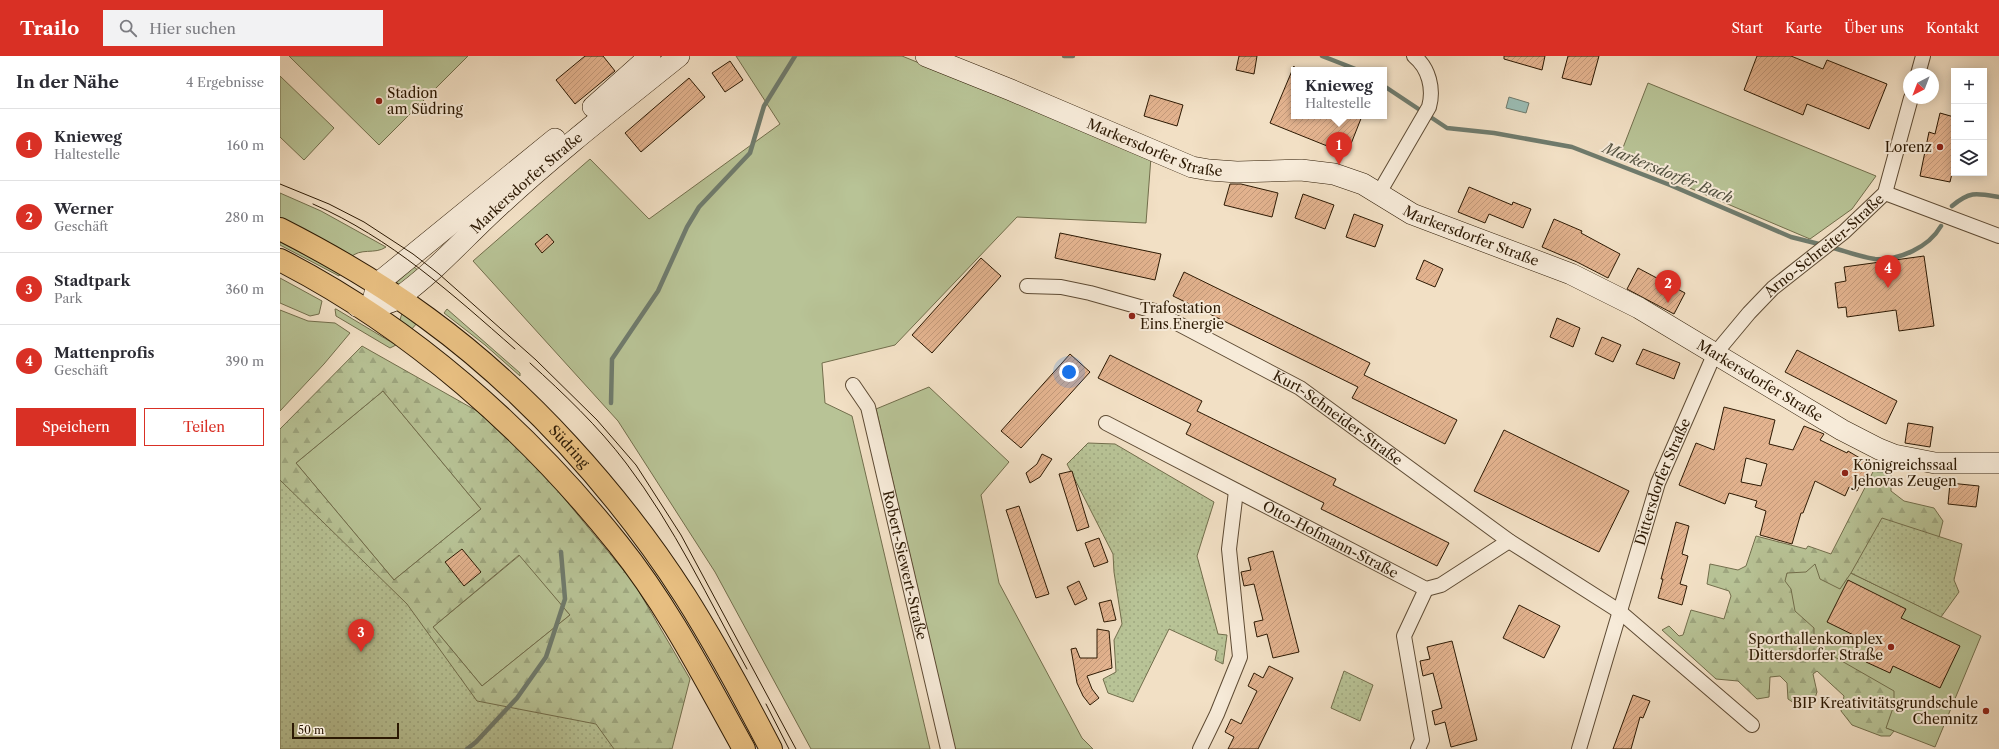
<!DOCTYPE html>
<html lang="de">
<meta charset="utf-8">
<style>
body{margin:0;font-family:"Libre Caslon Text",serif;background:#f2f2f3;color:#2b2b33}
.controls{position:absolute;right:12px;top:12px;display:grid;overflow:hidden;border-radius:0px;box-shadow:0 2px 10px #0003}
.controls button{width:36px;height:36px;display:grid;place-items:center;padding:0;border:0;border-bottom:1px solid #e1e1e2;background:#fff;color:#2b2b33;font:20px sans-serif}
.compass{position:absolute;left:1623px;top:12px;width:36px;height:36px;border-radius:50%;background:#fff;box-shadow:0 2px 10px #0003;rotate:222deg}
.scale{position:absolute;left:12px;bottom:10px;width:107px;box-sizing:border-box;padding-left:4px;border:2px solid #2c1903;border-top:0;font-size:11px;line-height:14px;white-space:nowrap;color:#2c1903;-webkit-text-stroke:3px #f7ebd9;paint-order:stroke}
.you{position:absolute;left:789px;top:316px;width:14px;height:14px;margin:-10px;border:3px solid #fff;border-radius:50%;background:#1a73e8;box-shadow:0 0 0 6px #1a73e833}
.badge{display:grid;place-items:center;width:26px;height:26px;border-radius:50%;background:#d93025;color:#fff;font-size:13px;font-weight:700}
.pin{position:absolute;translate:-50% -33px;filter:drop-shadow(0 1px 2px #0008)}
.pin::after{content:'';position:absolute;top:21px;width:14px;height:12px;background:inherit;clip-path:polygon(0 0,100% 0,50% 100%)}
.popup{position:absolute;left:1011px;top:11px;width:96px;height:52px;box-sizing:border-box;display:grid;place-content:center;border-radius:0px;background:#fff;filter:drop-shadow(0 1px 3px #0005);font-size:13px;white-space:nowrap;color:#7c7c81}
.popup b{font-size:15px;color:#2b2b33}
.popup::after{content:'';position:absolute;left:50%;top:100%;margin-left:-8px;border:8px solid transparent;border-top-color:#fff}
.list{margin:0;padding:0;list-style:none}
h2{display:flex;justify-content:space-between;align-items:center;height:52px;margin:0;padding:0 16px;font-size:17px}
h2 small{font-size:13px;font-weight:400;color:#7c7c81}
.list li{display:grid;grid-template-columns:26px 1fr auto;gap:12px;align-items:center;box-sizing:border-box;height:72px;padding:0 16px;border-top:1px solid #e1e1e2}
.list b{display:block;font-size:15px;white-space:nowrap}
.list p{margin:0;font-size:13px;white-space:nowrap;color:#7c7c81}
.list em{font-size:13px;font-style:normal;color:#7c7c81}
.actions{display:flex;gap:8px;padding:12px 16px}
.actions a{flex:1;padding:9px 0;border:1px solid #d93025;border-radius:0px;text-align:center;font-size:14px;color:#d93025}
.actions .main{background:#d93025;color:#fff}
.icon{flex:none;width:22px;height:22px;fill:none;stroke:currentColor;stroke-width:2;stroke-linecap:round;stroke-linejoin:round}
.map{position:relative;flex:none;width:1719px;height:693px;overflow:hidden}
header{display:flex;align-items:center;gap:24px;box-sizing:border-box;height:56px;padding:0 20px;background:#d93025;color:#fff}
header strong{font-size:19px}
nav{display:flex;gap:22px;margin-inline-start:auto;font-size:14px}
.search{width:280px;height:36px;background:#f2f2f3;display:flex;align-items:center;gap:10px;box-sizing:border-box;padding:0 14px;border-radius:0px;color:#7c7c81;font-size:15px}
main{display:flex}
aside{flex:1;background:#fff}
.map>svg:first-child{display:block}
.green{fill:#b8c396;stroke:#726e4c}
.forest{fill:url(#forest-firs);stroke:#726e4c;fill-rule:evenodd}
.park{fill:url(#park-dots);stroke:#726e4c}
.water{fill:#9bbdb4;stroke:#6f7b6d}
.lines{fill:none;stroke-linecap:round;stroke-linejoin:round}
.stream{stroke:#6f7b6d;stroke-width:4.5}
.building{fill:url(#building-hatch);stroke:#2c1903;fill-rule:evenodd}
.street-casing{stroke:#5e4b34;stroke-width:16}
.secondary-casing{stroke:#2c1903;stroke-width:22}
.primary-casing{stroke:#2c1903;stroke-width:24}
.street{stroke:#f7ebd9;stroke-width:14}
.secondary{stroke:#f7ebd9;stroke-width:21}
.primary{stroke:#e9c082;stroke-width:22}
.tram{stroke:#2c1903;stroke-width:1}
.poi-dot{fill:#8f2418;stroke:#f7ebd9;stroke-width:1.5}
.labels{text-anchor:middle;stroke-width:4;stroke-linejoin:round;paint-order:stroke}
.poi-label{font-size:14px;fill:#2c1903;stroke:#f7ebd9;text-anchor:start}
.street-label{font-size:14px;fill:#2c1903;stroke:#f7ebd9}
.water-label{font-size:15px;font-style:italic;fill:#535241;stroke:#f7ebd9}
</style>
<header>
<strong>Trailo</strong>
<div class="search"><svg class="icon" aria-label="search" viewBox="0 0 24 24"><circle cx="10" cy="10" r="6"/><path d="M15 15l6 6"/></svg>Hier suchen</div>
<nav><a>Start</a><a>Karte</a><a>Über uns</a><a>Kontakt</a></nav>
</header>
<main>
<aside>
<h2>In der Nähe<small>4 Ergebnisse</small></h2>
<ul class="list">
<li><span class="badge">1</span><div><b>Knieweg</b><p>Haltestelle</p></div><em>160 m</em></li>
<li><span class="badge">2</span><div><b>Werner</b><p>Geschäft</p></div><em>280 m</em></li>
<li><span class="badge">3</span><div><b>Stadtpark</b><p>Park</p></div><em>360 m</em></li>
<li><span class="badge">4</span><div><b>Mattenprofis</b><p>Geschäft</p></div><em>390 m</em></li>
</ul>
<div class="actions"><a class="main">Speichern</a><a>Teilen</a></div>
</aside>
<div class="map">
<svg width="1719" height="693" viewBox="0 0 1719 693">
<defs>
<pattern id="forest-firs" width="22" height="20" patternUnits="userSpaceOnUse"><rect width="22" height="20" fill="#b8c396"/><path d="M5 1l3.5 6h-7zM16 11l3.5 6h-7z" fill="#9ea780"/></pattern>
<pattern id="park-dots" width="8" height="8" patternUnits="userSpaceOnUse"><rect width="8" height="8" fill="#b8c396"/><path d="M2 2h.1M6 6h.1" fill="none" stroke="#9ea780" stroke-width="1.8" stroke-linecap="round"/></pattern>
<pattern id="building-hatch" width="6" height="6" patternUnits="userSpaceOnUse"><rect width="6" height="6" fill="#e3b38f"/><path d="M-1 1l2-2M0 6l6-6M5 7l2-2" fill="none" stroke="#c3997a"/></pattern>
</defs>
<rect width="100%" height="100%" fill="#f2e0c5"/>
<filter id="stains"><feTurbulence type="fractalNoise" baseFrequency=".005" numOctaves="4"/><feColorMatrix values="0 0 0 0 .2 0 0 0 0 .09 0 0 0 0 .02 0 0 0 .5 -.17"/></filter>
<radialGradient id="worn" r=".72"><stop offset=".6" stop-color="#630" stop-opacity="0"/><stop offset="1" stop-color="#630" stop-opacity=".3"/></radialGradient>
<path class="green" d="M9,0H188L99,89Z
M456,0H622L871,101L866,167L737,161L615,289L542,307L545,347L572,360L650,693H531L435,516L338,365L193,205L310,103L369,163L500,68Z
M0,20L54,72L24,104L0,81Z
M1368,27L1596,120L1572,153L1530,183L1339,102Z
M0,137L41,155L106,191C95,199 80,191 70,202L0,166Z
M0,182L62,215L59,220L0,189Z
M134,211L139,215L118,230L115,228Z
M0,222L42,245L39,258L30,260L0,247Z
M55,253H56L116,289L110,292L56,260Z
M167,253L240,317V320L205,289L164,257Z
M0,254L28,265L55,267L70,277L44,308L0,355Z
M122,257L138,266L130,275L120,264Z
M649,331L729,406L701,439L719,527L802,682L813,693H675L596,353Z
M103,335L201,453L114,524L16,407Z
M240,499L290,559L202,630L153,571Z
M1512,502L1571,517L1701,580L1655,691L1606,672L1540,610L1501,535Z"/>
<path class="forest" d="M82,290L197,355L260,413L354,527L410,623L392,693H0V373ZM103,335L201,453L114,524L16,407ZM239,499L290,559L202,630L153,571Z
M1597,408L1611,412V435L1624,445L1654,452L1663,465L1659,481L1596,529L1571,517L1560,533L1540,523L1535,508L1526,516L1507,517L1505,525L1511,533L1515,555L1534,572V582L1539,592L1614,635V649L1606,672L1614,675L1610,680H1601L1572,669L1561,655L1564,640L1537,615L1533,618L1537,636L1534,645L1514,647L1508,643L1507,627L1500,620L1490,621L1489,641L1477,643L1458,625L1436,623L1382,574L1389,570L1399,580L1403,579L1411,554L1444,563L1451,540L1449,535L1427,528L1430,508L1458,514L1466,510L1476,480L1526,493L1528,490L1551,498Z"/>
<path class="park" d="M808,387L835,388L934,446L917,500L938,578L947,579L943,608L935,604L937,595L889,573L853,646L828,637L823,623L836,616L834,584L842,568L834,516L833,498L787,408Z
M0,424L127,548L197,645L316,668L334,693H0Z
M1602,462L1682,488L1674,524L1679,536L1661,561L1571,517Z
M1064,615L1093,629L1080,665L1051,652Z"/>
<path class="water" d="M1229,41L1249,47L1246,57L1226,52Z"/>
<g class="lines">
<path class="stream" d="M784,0H793
M1042,0L1078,14
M1104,30L1167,72L1214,77L1292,91L1390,129L1511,181L1543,189
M1672,150C1690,135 1696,137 1719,141
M1550,191C1565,195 1580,201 1595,203C1619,205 1649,191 1661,170
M331,347L332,303L378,235L407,171L419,151L470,97L484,50L515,0
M187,693L196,686L237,642L266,601L285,543L281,496"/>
</g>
<path class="building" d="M305,0H323L335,15L295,48L276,24Z
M959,0H977L974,18L956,14Z
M1224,0H1265L1262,14L1224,3Z
M1288,0H1319L1311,29L1282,22Z
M1477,0H1511L1543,13L1547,4L1607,28L1589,73L1527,48L1523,59L1464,34Z
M450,5L463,24L445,36L432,17Z
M1014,10V60H1082L1067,98L990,67Z
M409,22L425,41L361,96L345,77Z
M870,39L903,49L897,70L864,60Z
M1660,57L1674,61V109L1670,126L1640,120L1649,76L1655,78Z
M950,128H961L998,137L992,161L944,149Z
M1189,131L1232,149L1233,146L1251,153L1243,172L1209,158L1205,167L1178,156Z
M1023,138L1054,149L1045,173L1015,162Z
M1074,158L1103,169L1095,191L1066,181Z
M1274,163L1302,175L1301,177L1340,198L1328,222L1297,206L1262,191Z
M780,177L881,198L875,224L775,202Z
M267,178L274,186L262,197L255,188Z
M1644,200L1654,270L1619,275L1616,254L1567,261L1566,251L1558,252L1555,227L1566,225L1564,211Z
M701,202L721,220L652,297L632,279Z
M1144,204L1163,213L1155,231L1136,223Z
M1358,212L1405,237L1394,258L1347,233Z
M904,216L1090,307L1084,319L1177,364L1165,388L1072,342L1078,331L893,240Z
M1277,262L1300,272L1293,291L1270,281Z
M1322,281L1341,289L1333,306L1315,298Z
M1363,293L1400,307L1394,323L1356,308Z
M1517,294L1617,345L1606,368L1505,316Z
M790,298L810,316L741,392L721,375Z
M830,299L922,345L917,355L1056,423L1053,429L1169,487L1157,510L1041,453L1044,447L906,378L911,368L818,322Z
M1444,351L1495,364L1489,388L1513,394L1524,370L1544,378L1540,384L1567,397L1568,395L1590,408L1577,435L1569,431L1565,440L1535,425L1523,457H1521L1512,488L1480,479L1486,455L1475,451L1477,445L1449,437L1445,448L1399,429L1416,387L1434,394ZM1466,402L1487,408L1481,430L1461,426Z
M1628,367L1653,371L1650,391L1625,387Z
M1224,374L1349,435L1319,496L1194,435Z
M762,398L772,403L760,421L750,427L746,417L757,408Z
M792,415L809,471L797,475L779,418Z
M1670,427L1699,430L1696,451L1668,448Z
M739,450L769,538L756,542L726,454Z
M1396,466L1409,470L1402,498L1408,500L1400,528L1407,530L1402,549L1378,542L1383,523H1381Z
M819,482L828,506L814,511L805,487Z
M182,493L201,516L184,530L165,506Z
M993,495L1019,596L993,602L987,578L977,581L974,566L983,564L974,528L964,530L961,516L971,514L968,502Z
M1568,524L1626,553L1621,562L1680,590L1660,632L1613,610L1610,617L1586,606L1594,589L1547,566Z
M799,525L807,543L795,549L787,531Z
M831,544L836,564L824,566L819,547Z
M1239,549L1280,570L1264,602L1223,582Z
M817,573L829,575L832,612L807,620L812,633L819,642L810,649L803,640L797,627L791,593L796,592L800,602H817Z
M1172,585L1197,684L1171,691L1165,666L1155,669L1152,655L1162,652L1153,617L1143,620L1140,605L1150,603L1147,591Z
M989,610L1013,622L978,693H948L954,681L945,676L951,663L961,668L977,635L968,630L974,617L983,622Z
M1353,639L1370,645L1363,662L1360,661L1351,693H1333Z"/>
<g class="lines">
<g class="street-casing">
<g id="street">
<path d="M1638,18L1643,0"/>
<path d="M1099,137L1149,51C1154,33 1149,12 1134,0"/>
<path d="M1605,137L1719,180"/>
<path id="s1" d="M747,230L781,231L810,237L874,255L1020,332L1229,485L1339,555L1472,669"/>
<path id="s2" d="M573,329L588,351L668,693"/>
<path id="s3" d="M826,367L1146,533L1161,529L1229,485"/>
<path d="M920,693L937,658L960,601L949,493L956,435"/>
<path d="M1138,693L1142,684L1124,580L1146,533"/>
<path id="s4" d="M1299,693L1378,427L1434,299L1469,257L1493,232L1564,176L1605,137L1631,42"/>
</g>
</g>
<g class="secondary-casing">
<g id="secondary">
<path id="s5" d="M646,0L731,34L912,111L929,114L957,116L1021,114L1054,118L1083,128L1132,158L1291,218L1359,252L1562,374L1599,393L1614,399L1655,407H1719"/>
<path d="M313,51L370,0"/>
<path d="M93,245L97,228L275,83"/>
<path id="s6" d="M77,250C92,251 106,250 118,242C154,217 187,179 219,150C276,97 338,49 399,0"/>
</g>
</g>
<g class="primary-casing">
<g id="primary">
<path id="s7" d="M0,173C51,199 101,228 147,262C246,334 339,437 405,540C436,589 464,641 491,693"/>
<path d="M0,204C131,271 247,374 338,488C388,550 425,623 464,693"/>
</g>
</g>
<use href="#street" class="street"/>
<use href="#secondary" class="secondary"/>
<use href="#primary" class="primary"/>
<path class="tram" d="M0,128L49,148L84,166L133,198L159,218L256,304L317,364L356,409L401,479L516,693
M33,148C111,182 172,238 235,293
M250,307C284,338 318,370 346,407C394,470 429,544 467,613
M486,648L509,693"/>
</g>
<g class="poi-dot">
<circle cx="99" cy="45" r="4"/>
<circle cx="1660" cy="91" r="4"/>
<circle cx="852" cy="260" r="4"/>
<circle cx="1565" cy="417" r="4"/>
<circle cx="1611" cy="591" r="4"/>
<circle cx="1706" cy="655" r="4"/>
</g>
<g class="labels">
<g class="poi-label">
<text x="107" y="42">Stadion<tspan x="107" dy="16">am Südring</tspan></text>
<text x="1652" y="96" text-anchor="end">Lorenz</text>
<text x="860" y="257">Trafostation<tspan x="860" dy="16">Eins Energie</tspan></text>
<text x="1573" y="414">Königreichssaal<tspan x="1573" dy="16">Jehovas Zeugen</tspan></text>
<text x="1603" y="588" text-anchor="end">Sporthallenkomplex<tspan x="1603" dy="16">Dittersdorfer Straße</tspan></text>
<text x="1698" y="652" text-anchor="end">BIP Kreativitätsgrundschule<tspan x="1698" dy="16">Chemnitz</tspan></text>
</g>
<g class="street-label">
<text dy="5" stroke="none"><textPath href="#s5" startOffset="247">Markersdorfer Straße</textPath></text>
<text dy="5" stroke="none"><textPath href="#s6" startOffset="215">Markersdorfer Straße</textPath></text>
<text dy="5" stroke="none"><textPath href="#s5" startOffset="582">Markersdorfer Straße</textPath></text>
<text dy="5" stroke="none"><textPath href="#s4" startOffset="573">Arno-Schreiter-Straße</textPath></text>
<text dy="5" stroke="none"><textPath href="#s5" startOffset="906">Markersdorfer Straße</textPath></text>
<text dy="5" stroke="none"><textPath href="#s1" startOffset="343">Kurt-Schneider-Straße</textPath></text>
<text dy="5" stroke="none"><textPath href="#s7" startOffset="364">Südring</textPath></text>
<text dy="5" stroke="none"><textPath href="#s4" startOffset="280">Dittersdorfer Straße</textPath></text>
<text dy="5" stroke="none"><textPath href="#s3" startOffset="253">Otto-Hofmann-Straße</textPath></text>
<text dy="5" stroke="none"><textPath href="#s2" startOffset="189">Robert-Siewert-Straße</textPath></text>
</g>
<g class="water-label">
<text transform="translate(1388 117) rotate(22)" y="5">Markersdorfer Bach</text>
</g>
</g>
<rect width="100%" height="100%" filter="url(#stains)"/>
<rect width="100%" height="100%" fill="url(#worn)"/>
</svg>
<div class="controls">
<button>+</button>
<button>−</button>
<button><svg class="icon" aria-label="layers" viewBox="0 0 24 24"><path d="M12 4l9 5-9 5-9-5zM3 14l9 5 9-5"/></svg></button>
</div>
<svg class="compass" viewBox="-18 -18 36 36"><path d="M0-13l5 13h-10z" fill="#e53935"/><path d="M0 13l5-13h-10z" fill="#7c7c81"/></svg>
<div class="scale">50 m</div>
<div class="you"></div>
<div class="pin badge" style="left:1059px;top:109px">1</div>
<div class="popup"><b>Knieweg</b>Haltestelle</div>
<div class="pin badge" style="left:1388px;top:247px">2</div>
<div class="pin badge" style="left:81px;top:596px">3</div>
<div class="pin badge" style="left:1608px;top:232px">4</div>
</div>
</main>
